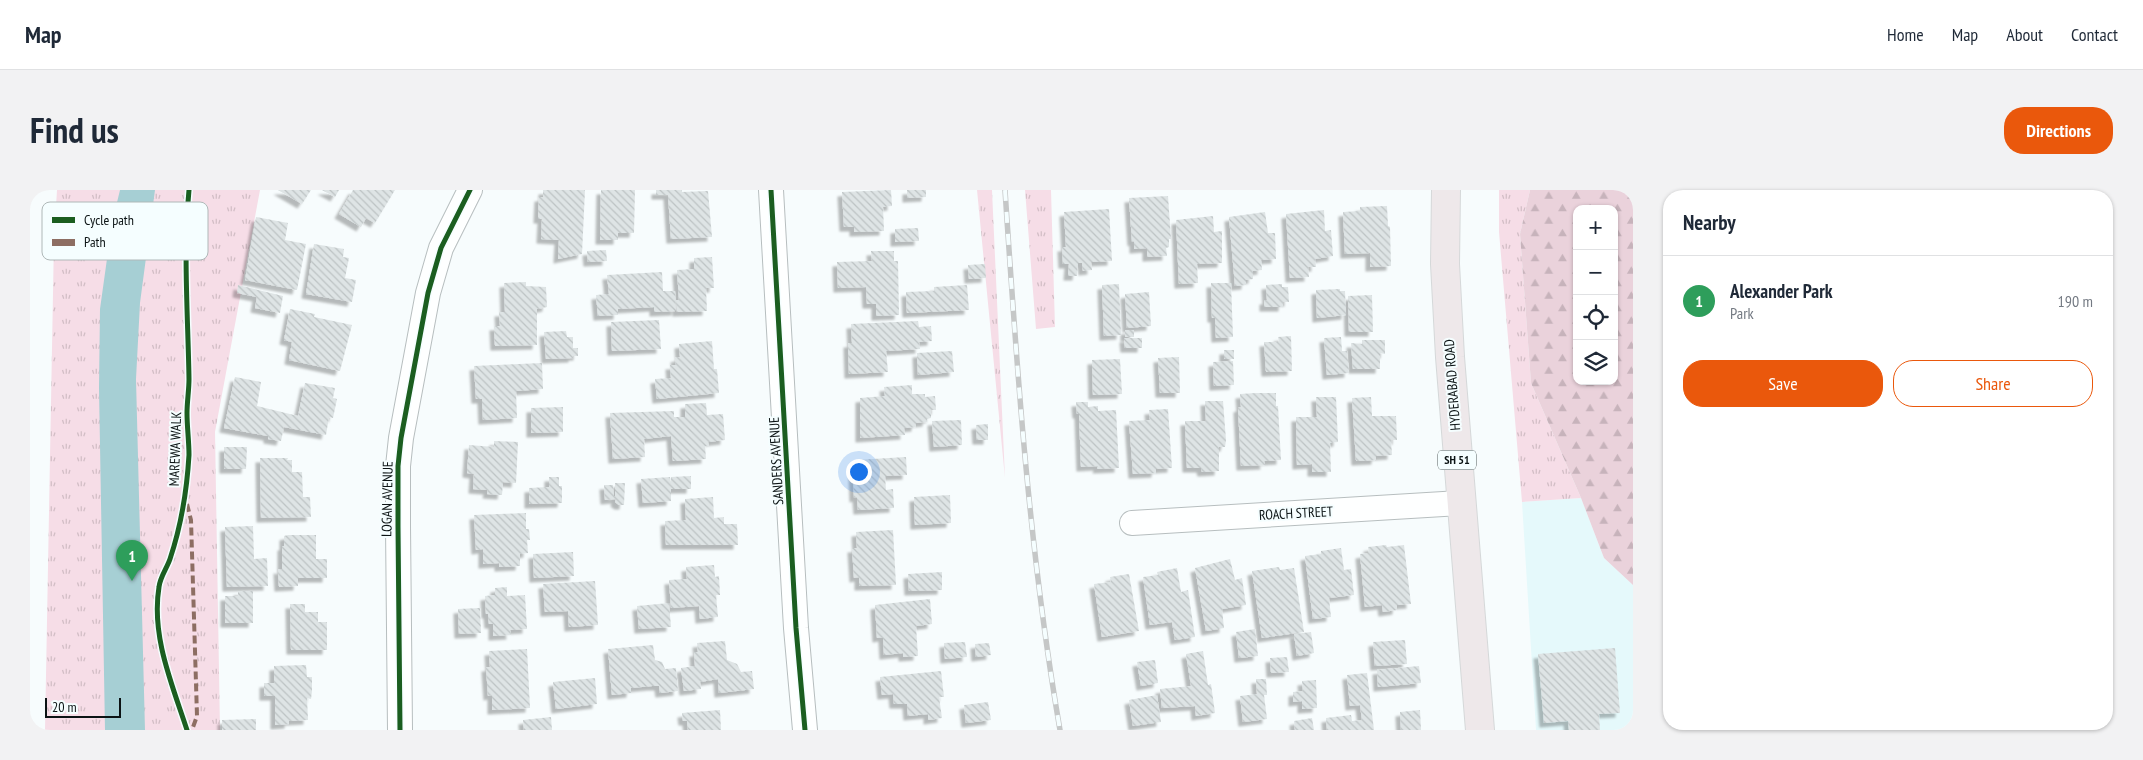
<!DOCTYPE html>
<meta charset="utf-8">
<style>
body{margin:0;font-family:"PT Sans Narrow",sans-serif;background:#f2f2f3;color:#1f2937}
.controls{position:absolute;right:15px;top:15px;display:grid;overflow:hidden;border-radius:10px;box-shadow:0 1px 4px #0004}
.controls button{width:45px;height:45px;display:grid;place-items:center;padding:0;border:0;border-bottom:1px solid #e0e1e3;background:#fff;color:#1f2937;font:25px sans-serif}
.scale{position:absolute;left:15px;bottom:12px;width:76px;box-sizing:border-box;padding-left:5px;border:2px solid #0b1314;border-top:0;font-size:14px;line-height:18px;white-space:nowrap;color:#0b1314;-webkit-text-stroke:4px #f5feff;paint-order:stroke}
.you{position:absolute;left:828px;top:281px;width:18px;height:18px;margin:-12px;border:4px solid #fff;border-radius:50%;background:#1a73e8;box-shadow:0 0 0 8px #1a73e833}
.badge{display:grid;place-items:center;width:32px;height:32px;border-radius:50%;background:#ea580c;color:#fff;font-size:16px;font-weight:700}
.pin{position:absolute;translate:-50% -41px;filter:drop-shadow(0 1px 2px #0008)}
.pin::after{content:'';position:absolute;top:26px;width:18px;height:15px;background:inherit;clip-path:polygon(0 0,100% 0,50% 100%)}
.list{margin:0;padding:0;list-style:none}
h2{display:flex;justify-content:space-between;align-items:center;height:65px;margin:0;padding:0 20px;font-size:21px}
h2 small{font-size:16px;font-weight:400;color:#747a83}
.list li{display:grid;grid-template-columns:32px 1fr auto;gap:15px;align-items:center;box-sizing:border-box;height:90px;padding:0 20px;border-top:1px solid #e0e1e3}
.list b{display:block;font-size:19px;white-space:nowrap}
.list p{margin:0;font-size:16px;white-space:nowrap;color:#747a83}
.list em{font-size:16px;font-style:normal;color:#747a83}
.actions{display:flex;gap:10px;padding:15px 20px}
.actions a{flex:1;padding:11px 0;border:1px solid #ea580c;border-radius:20px;text-align:center;font-size:18px;color:#ea580c}
.actions .main{background:#ea580c;color:#fff}
.icon{flex:none;width:28px;height:28px;fill:none;stroke:currentColor;stroke-width:2;stroke-linecap:round;stroke-linejoin:round}
.map{position:relative;flex:none;width:1603px;height:540px;overflow:hidden;border-radius:20px}
header{display:flex;align-items:center;gap:30px;box-sizing:border-box;height:70px;padding:0 25px;background:#fff;border-bottom:1px solid #e0e1e3}
header strong{font-size:24px}
nav{display:flex;gap:28px;margin-inline-start:auto;font-size:18px}
.intro{display:flex;align-items:center;justify-content:space-between;box-sizing:border-box;height:120px;padding:0 30px}
h1{margin:0;font-size:35px}
.button{padding:12px 22px;border-radius:20px;background:#ea580c;color:#fff;font-size:18px;font-weight:700}
main{display:flex;gap:30px;padding:0 30px}
aside{flex:1;background:#fff;border-radius:20px;box-shadow:0 1px 4px #0004}
.map>svg:first-child{display:block}
.built{fill:#e5f9fb}
.grass{fill:url(#grass-tufts)}
.forest{fill:url(#forest-firs);fill-rule:evenodd}
.water{fill:#a6cfd4}
.building{fill:url(#building-back-hatch);filter:url(#shadow)}
.lines{fill:none;stroke-linecap:round;stroke-linejoin:round}
.minor-casing{stroke:#b7bebf;stroke-width:26}
.primary-casing{stroke:#d5d8d9;stroke-width:30}
.minor{stroke:#feffff;stroke-width:24}
.primary{stroke:#eee8ea;stroke-width:28}
.rail-casing{stroke:#c5c7c7;stroke-width:5.5}
.rail{stroke:#f5feff;stroke-width:4;stroke-dasharray:11;stroke-linecap:butt}
.quiet{stroke:#8d6e63;stroke-width:4;stroke-dasharray:8 4;stroke-linecap:butt}
.cycleway-casing{stroke:#f5feff;stroke-width:8}
.cycleway{stroke:#1b5e20;stroke-width:5}
.labels{text-anchor:middle;stroke-width:4;stroke-linejoin:round;paint-order:stroke}
.shield{fill:#f5feff;stroke:#515a5a;stroke-width:1}
.shield-label{font-size:12px;font-weight:bold;fill:#0b1314}
.street-label{font-size:14px;fill:#0b1314;stroke:#f5feff}
.key{fill:#f5feff;stroke:#afb8b8;stroke-width:1}
.key-label{font-size:14px;fill:#0b1314}
</style>
<header>
<strong>Map</strong>
<nav><a>Home</a><a>Map</a><a>About</a><a>Contact</a></nav>
</header>
<div class="intro"><h1>Find us</h1><a class="button">Directions</a></div>
<main>
<div class="map">
<svg width="1603" height="540" viewBox="0 0 1603 540">
<defs>
<pattern id="grass-tufts" width="24" height="20" patternUnits="userSpaceOnUse" patternTransform="scale(1.25)"><rect width="24" height="20" fill="#f6dde7"/><path d="M3 7l-1-3M5 7V3M7 7l1-3M15 17l-1-3M17 17v-4M19 17l1-3" fill="none" stroke="#d2bdc5"/></pattern>
<pattern id="forest-firs" width="22" height="20" patternUnits="userSpaceOnUse" patternTransform="scale(1.25)"><rect width="22" height="20" fill="#ead2db"/><path d="M5 1l3.5 6h-7zM16 11l3.5 6h-7z" fill="#c7b3bb"/></pattern>
<pattern id="building-back-hatch" width="6" height="6" patternUnits="userSpaceOnUse" patternTransform="scale(1.25)"><rect width="6" height="6" fill="#dee4e5"/><path d="M-1 5l2 2M0 0l6 6M5-1l2 2" fill="none" stroke="#bdc3c4"/></pattern>
<filter id="shadow"><feDropShadow dx="-4.5" dy="4.5" stdDeviation="1" flood-color="#0004"/></filter>
</defs>
<rect width="100%" height="100%" fill="#f7fcfd"/>
<path class="built" d="M1551,308L1574,368L1603,395V540H1506L1492,312Z"/>
<path class="grass" d="M27,0H230L185,242L190,540H15L24,49Z
M947,0H962L975,288Z
M995,0H1021L1025,137L1006,139Z
M1469,0H1500L1490,44L1501,193L1551,308L1492,312L1469,42Z"/>
<path class="forest" d="M1500,0H1603V395L1574,368L1551,308L1501,193L1490,44ZM1547,19H1584V191H1547Z"/>
<path class="water" d="M90,0H125L110,113L106,189L115,540H75L69,198L70,119L82,33Z"/>
<path class="building" d="M248,0H281L272,14Z
M292,0H309L305,7Z
M323,0H365L345,33L336,28L331,37L309,24Z
M513,0H555L552,64L528,69L529,50L511,49L512,29H508L509,7H513Z
M571,0H605L604,43H588V50H570Z
M626,0H652V2L678,1L682,47L641,49L638,5H626Z
M861,0L862,16L853,17L854,41L824,42V37H814L812,2Z
M877,0H896V7L877,8Z
M1138,6L1141,49H1139V57L1136,58L1137,66L1117,67V58L1104,59V51L1102,52L1099,8Z
M1357,16L1358,36L1360,37L1361,76L1340,77V63L1315,64L1313,22L1330,21V17Z
M1079,19L1082,71L1061,72L1062,80L1053,81L1052,73H1048L1047,86H1038L1039,74H1033L1032,57H1036L1034,22Z
M1294,20L1295,41L1301,40L1303,66L1285,69L1286,77H1278L1279,87L1260,88L1256,24Z
M1235,22L1238,43H1245L1246,69L1231,70L1232,80L1223,81V89L1216,90V95L1205,96L1199,27Z
M1183,26L1184,42L1192,41V73L1167,74L1168,93L1149,94L1146,30Z
M226,27L258,33L255,50L276,54L267,100L215,90Z
M888,38L889,51L865,52V39Z
M284,54L314,59L313,67L319,68L315,88L326,90L322,112L276,104Z
M576,60L577,71L558,72L557,61Z
M841,61H864V71H868L869,125L846,126V114H837L836,97L808,98L807,72L842,71Z
M682,67L684,98H676L677,121L647,122L646,110H649L647,80L664,79V68Z
M955,74L956,88L939,89L938,75Z
M632,82L633,101H645L646,121L624,122V117L588,119V125L568,126L566,105L579,104L577,85Z
M496,92V96L516,97L517,117L507,119V155L465,156L464,136H470L469,122H475L474,93Z
M1181,93H1201L1203,147L1186,148L1185,128H1182Z
M1089,94L1091,145L1074,146L1072,95Z
M1252,94V97H1258L1259,112H1253V117H1234V110H1237L1236,95Z
M208,95L253,106L250,123L225,118L227,107L207,103Z
M937,95L939,120L877,123L876,102L904,101V97Z
M1310,99V101H1315L1316,125L1287,128L1286,100Z
M1119,102L1121,136L1097,138L1095,104Z
M1342,105L1343,142H1319L1318,106Z
M260,119L285,124L284,127L322,135L310,181L259,170L262,152L254,150Z
M629,130L631,159L582,161L581,132Z
M888,131L889,137L901,136L902,151L889,152L890,159L856,161L858,182L819,184L818,153H822L821,134Z
M1095,140H1104V147H1095Z
M536,141L537,147H543V158H548V166H543V168L516,169L514,142Z
M1261,146L1262,181L1236,182L1234,152H1249L1248,147Z
M1311,147L1312,161H1317L1319,183L1297,185L1294,148Z
M1094,148H1112V158H1095Z
M1332,150H1355V164L1350,163V179H1323L1321,153L1332,154Z
M682,151L684,179H687L689,203L627,209L625,189L641,188L640,175H646L645,168L650,167L649,154Z
M1194,160H1204V169H1194Z
M922,161L924,182L888,185L887,163Z
M1149,167L1150,203H1130L1128,168Z
M1090,169L1092,204L1063,205L1062,170Z
M1203,171L1204,195L1184,196L1183,172Z
M512,173L513,199L486,201L487,228L453,230L452,209H446L444,176Z
M205,187L231,192L227,216L268,226L275,193L305,198L303,208L307,209L303,228L299,227L296,245L254,237L251,251L238,249V246L194,238Z
M882,195V204H895V207L905,206L906,220H901V228L897,229V232L886,233V237L874,238L875,245L830,248V208L855,206L854,197Z
M1226,203H1246V216H1248L1251,270L1234,271L1235,275L1211,276L1208,218L1211,217L1210,204Z
M1286,207H1306L1308,252L1300,253L1301,282H1282V274L1267,275L1266,227H1287Z
M1341,207L1342,226H1366L1367,250H1361L1362,265L1346,266V270L1326,271L1322,208Z
M1175,211H1193L1196,250L1195,257H1189V281L1172,282L1171,278H1157L1155,231H1176Z
M1046,212H1058V217L1068,216V221L1086,220L1089,278L1067,279L1068,276L1051,277L1049,224H1047Z
M676,213L677,225L693,224L695,250L678,252L679,256H675L676,269L643,271L641,246L614,249L615,267L583,269L580,223L644,221V227H655V214Z
M533,217V242L501,243V218Z
M1138,219L1142,278L1126,279V283L1103,284L1099,231L1120,230L1119,220Z
M931,230L932,255L904,257L902,231Z
M958,234V250H947L946,235Z
M464,251L488,252L486,293L473,292L472,305L457,304L458,300L443,299L444,284L437,283L439,255L464,257Z
M194,257H217L216,279H194Z
M876,267L877,285L855,286L856,300L863,299L864,318L828,320L827,307L824,308L823,280H826L825,270Z
M230,268H258L257,270H262V282H272L273,307H280L281,327L231,328Z
M661,286V299H641V311L613,313L611,289L640,287V295L641,287Z
M519,287H529V296H532V313L499,314V298L519,297Z
M585,293H595L594,315H589L585,312L586,309L575,310L574,295H583L584,306H585Z
M920,305L921,333L885,335L884,307Z
M683,307L684,328L694,327V334H707L708,355H636L635,331L656,330L655,309Z
M496,323V339H499L500,350H497L498,363L490,364V376L469,377V373L453,374V359L446,360L444,325Z
M223,336L224,369L237,368L238,396L197,397L195,337Z
M863,340L866,395L829,396V387L824,388L822,358H827L826,342Z
M258,345H286V369H297V388H268V396L249,397L248,379L252,380V356H254V346Z
M1356,355L1357,357L1374,355L1381,414L1367,415V420L1353,422L1352,415L1335,417L1330,364L1339,363L1338,357Z
M1311,358L1314,380L1321,379L1324,405L1299,408L1301,427L1283,429L1275,366L1291,364V361Z
M543,362L544,386L504,388L503,364Z
M1200,369L1205,390L1212,388L1216,415L1192,419L1194,438L1176,441L1165,378Z
M684,375L685,387L689,386L690,405H686L688,427L670,429L669,416L641,418L639,390L657,389L656,377Z
M1249,377L1250,380L1264,378L1274,442L1232,448L1222,381Z
M1147,378L1151,402L1158,400L1165,447L1145,450L1142,432L1120,435L1113,387L1128,385L1127,382Z
M912,382V400L879,401L878,384Z
M1099,384L1109,441L1072,447L1064,394L1081,392L1080,387Z
M565,391L568,435L539,437L538,421L515,422L513,394Z
M477,397V406L495,405L497,439L480,440L481,445L463,446V434H459L458,424H456L455,406L465,405V398Z
M208,401H223V433H195V406H208Z
M900,409L902,434L886,436L888,466L873,467V463L854,465L853,447L847,448L845,415Z
M639,413L641,437L609,439L607,416Z
M260,414H275V422H288V432H297V460H261Z
M450,418L451,443L429,444L428,419Z
M1225,439L1228,466L1209,468L1206,442Z
M1281,442L1284,463L1267,466L1264,444Z
M1375,450L1377,474L1345,476L1343,452Z
M695,451L697,470L707,474L711,482L722,481L724,499L689,503L688,489L670,492L671,499L654,501L651,478L665,476L664,462H668L667,453Z
M935,452L937,467L915,469L914,453Z
M959,453L961,465L946,467L945,454Z
M623,455L625,470L632,472L635,479L646,478L648,501L630,503L629,496H622L601,498V503L582,505L578,459Z
M1585,458L1590,523L1569,524L1570,540H1539L1538,531L1514,533L1508,464Z
M497,459L500,518L462,520V505L458,506L456,477H460L459,461Z
M1173,461L1178,495L1181,494L1185,523L1166,526L1165,516L1132,518L1130,499L1161,496L1156,464Z
M1257,467L1259,482L1241,483L1240,468Z
M1125,470L1128,493L1111,496L1107,472Z
M276,475L277,487H282V501L281,509L277,508L278,530L259,531V534L245,535V506H234V493H244V476Z
M1389,476L1391,493L1348,497L1347,480Z
M911,481L914,507H909L912,528L898,530V524L878,526L877,514H864L863,504L852,505L850,487Z
M1337,483L1344,540H1297L1296,528L1321,525L1322,531L1332,530L1330,515L1320,516L1317,485Z
M565,488L567,514L526,519L523,492Z
M1226,489H1236L1237,505H1234L1237,529L1213,532L1210,506L1227,504Z
M1286,490L1287,518L1272,519V511L1263,512V502L1273,501L1272,491Z
M1127,505L1131,532L1103,536L1099,510Z
M958,512L961,530L936,533L934,515Z
M690,520L691,540H658L657,531H653L652,523Z
M1390,520L1391,540H1371L1370,522Z
M521,527L522,540H494L493,530Z
M1282,528L1284,540H1265L1264,531Z
M226,529V540H192V530Z"/>
<g class="lines">
<g class="minor-casing">
<path id="minor" d="M741,0L766,438L775,540
M1102,333L1430,313
M370,540L368,336V276L371,248L398,103L411,58L440,0"/>
</g>
<g class="primary-casing">
<path id="primary" d="M1416,0L1415,74L1420,167L1450,540"/>
</g>
<use href="#minor" class="minor"/>
<use href="#primary" class="primary"/>
<g class="rail-casing">
<path id="rail" d="M975,0C987,181 999,361 1030,540"/>
</g>
<use href="#rail" class="rail"/>
<path class="quiet" d="M157,314L161,330L167,526L162,540"/>
<g class="cycleway-casing">
<path id="cycleway" d="M741,0L766,438L775,540
M157,540C142,494 121,446 129,397C130,387 137,378 140,369C151,336 157,299 159,265C159,251 157,237 157,223C157,212 159,200 159,189C158,126 153,63 159,0
M370,540L368,336V276L371,248L398,103L411,58L440,0"/>
</g>
<use href="#cycleway" class="cycleway"/>
</g>
<g class="labels">
<rect class="shield" x="1408" y="260.5" width="38" height="19" rx="4"/>
<g class="shield-label">
<text x="1427" y="274">SH 51</text>
</g>
<g class="street-label">
<text transform="translate(1422 195) rotate(-94)" y="5">HYDERABAD ROAD</text>
<text transform="translate(145 259) rotate(-88)" y="5">MAREWA WALK</text>
<text transform="translate(746 271) rotate(-93)" y="5">SANDERS AVENUE</text>
<text transform="translate(357 309) rotate(-89)" y="5">LOGAN AVENUE</text>
<text transform="translate(1266 323) rotate(-3)" y="5">ROACH STREET</text>
</g>
</g>
<rect x="12" y="12" width="166" height="58" rx="8" class="key"/>
<rect x="22" y="27" width="23" height="6" fill="#1b5e20"/>
<rect x="22" y="49" width="23" height="7" fill="#8d6e63"/>
<g class="key-label">
<text x="54" y="35">Cycle path</text>
<text x="54" y="57">Path</text>
</g>
</svg>
<div class="controls">
<button>+</button>
<button>−</button>
<button><svg class="icon" aria-label="locate" viewBox="0 0 24 24"><circle cx="12" cy="12" r="6"/><path d="M12 2v4M12 18v4M2 12h4M18 12h4"/></svg></button>
<button><svg class="icon" aria-label="layers" viewBox="0 0 24 24"><path d="M12 4l9 5-9 5-9-5zM3 14l9 5 9-5"/></svg></button>
</div>
<div class="scale">20 m</div>
<div class="you"></div>
<div class="pin badge" style="left:102px;top:391px;background:#2e9e5b">1</div>
</div>
<aside>
<h2>Nearby<small></small></h2>
<ul class="list">
<li><span class="badge" style="background:#2e9e5b">1</span><div><b>Alexander Park</b><p>Park</p></div><em>190 m</em></li>
</ul>
<div class="actions"><a class="main">Save</a><a>Share</a></div>
</aside>
</main>
